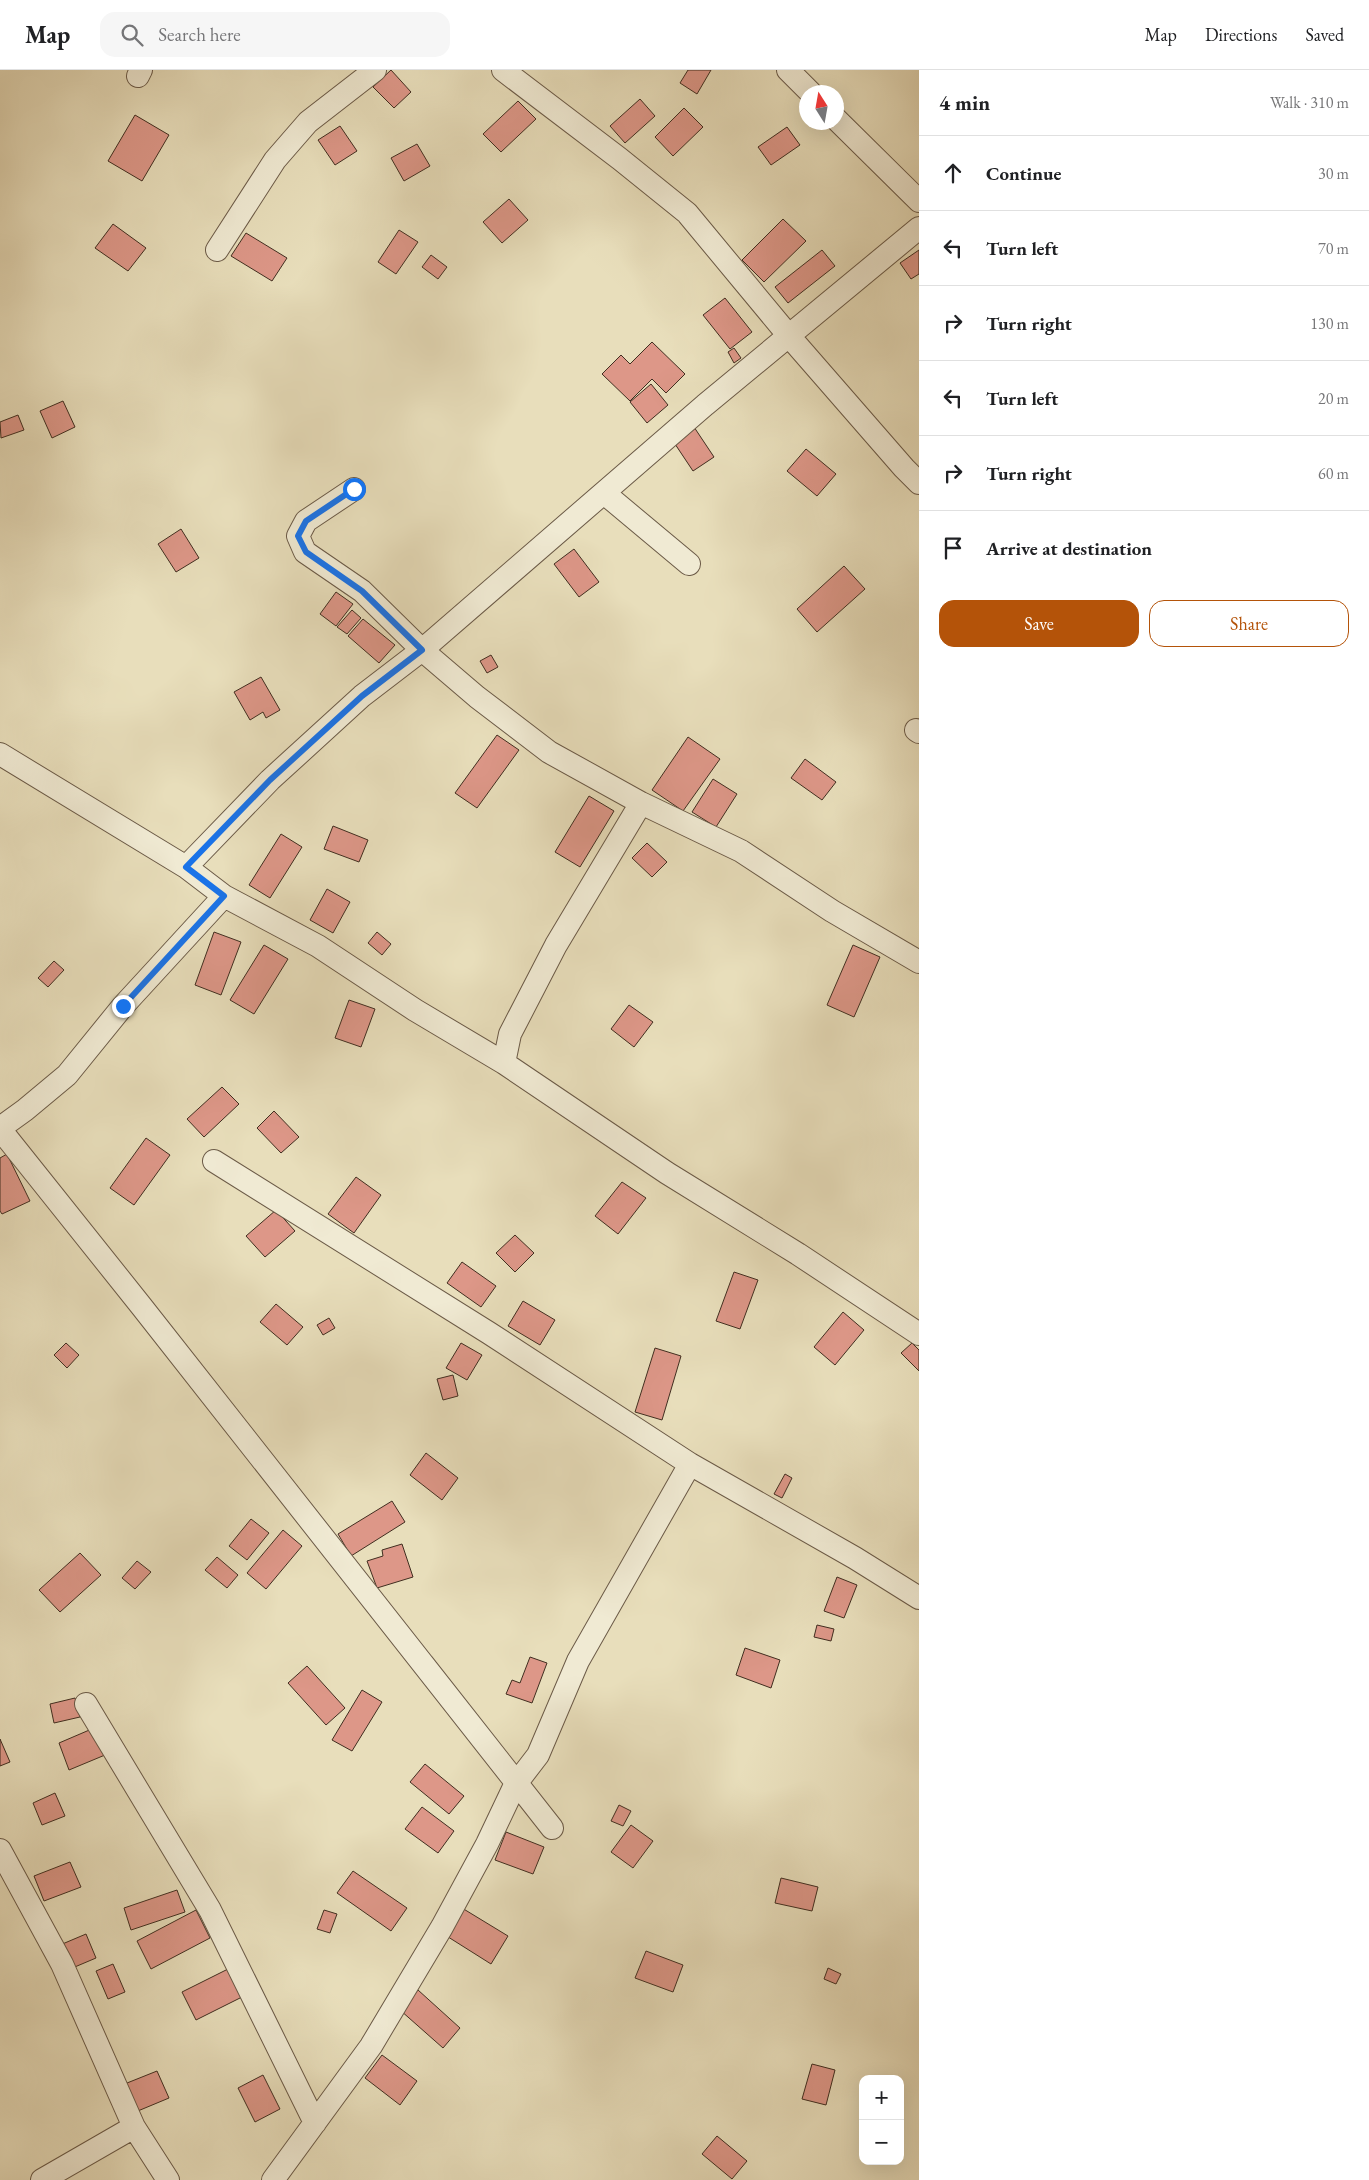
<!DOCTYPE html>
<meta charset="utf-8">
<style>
body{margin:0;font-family:"EB Garamond",serif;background:#f6f6f6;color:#202124}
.controls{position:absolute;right:15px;bottom:15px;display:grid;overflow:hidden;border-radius:10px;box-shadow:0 5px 20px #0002}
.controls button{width:45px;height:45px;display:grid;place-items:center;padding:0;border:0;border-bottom:1px solid #e0e0e0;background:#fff;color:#202124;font:25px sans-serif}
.compass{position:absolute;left:799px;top:15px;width:45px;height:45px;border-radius:50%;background:#fff;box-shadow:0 5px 20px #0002;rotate:349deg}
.stop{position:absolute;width:15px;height:15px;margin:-11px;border:4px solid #1a73e8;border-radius:50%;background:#fff}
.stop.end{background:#1a73e8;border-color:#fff;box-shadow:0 1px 5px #0008}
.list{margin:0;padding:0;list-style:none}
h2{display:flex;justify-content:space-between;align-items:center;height:65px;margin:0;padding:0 20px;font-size:21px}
h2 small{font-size:16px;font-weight:400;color:#757577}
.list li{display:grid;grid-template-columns:32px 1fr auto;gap:15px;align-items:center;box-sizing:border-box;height:75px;padding:0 20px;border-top:1px solid #e0e0e0}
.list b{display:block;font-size:19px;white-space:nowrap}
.list em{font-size:16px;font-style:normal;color:#757577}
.actions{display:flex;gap:10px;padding:15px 20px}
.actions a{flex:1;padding:11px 0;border:1px solid #b45309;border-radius:15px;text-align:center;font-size:18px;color:#b45309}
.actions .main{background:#b45309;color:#fff}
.icon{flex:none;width:28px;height:28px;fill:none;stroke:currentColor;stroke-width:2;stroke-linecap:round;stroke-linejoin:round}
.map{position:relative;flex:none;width:919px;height:2110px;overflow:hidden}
header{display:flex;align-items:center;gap:30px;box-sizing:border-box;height:70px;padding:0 25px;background:#fff;border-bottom:1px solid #e0e0e0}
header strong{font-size:24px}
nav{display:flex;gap:28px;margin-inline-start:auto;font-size:18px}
.search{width:350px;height:45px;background:#f6f6f6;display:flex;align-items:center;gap:12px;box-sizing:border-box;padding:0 18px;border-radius:15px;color:#757577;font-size:19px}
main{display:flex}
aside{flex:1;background:#fff}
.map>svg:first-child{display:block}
.building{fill:#dd9788;stroke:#412e20}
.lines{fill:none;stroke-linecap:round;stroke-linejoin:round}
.minor-casing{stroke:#6b5a47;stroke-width:24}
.minor{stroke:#f0ead3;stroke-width:22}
.route{stroke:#1a73e8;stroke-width:6}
</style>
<header>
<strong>Map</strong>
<div class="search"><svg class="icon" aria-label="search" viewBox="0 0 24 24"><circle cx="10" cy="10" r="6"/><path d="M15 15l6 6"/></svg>Search here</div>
<nav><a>Map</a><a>Directions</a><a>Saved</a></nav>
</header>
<main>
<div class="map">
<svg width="919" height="2110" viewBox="0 0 919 2110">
<rect width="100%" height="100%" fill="#e8debb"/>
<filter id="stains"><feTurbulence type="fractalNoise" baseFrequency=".004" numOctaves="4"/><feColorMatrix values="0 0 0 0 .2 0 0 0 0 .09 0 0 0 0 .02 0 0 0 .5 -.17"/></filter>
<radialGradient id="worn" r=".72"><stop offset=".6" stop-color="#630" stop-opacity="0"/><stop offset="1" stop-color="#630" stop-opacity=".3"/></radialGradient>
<path class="building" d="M391,0L411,22L394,38L373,17Z
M688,0H711L697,24L680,13Z
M640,29L655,46L625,73L610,56Z
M518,31L536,49L501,82L483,64Z
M684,38L703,57L673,86L655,67Z
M135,45L169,65L142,111L108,91Z
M340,56L357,81L335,95L318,70Z
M787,57L800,75L771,95L758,77Z
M417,74L430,96L404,111L391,88Z
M509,129L528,150L502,173L483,152Z
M783,149L806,171L764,212L742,190Z
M113,154L146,178L128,201L95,178Z
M399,160L418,172L396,204L378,192Z
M246,163L287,188L272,211L231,186Z
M822,180L835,196L788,233L775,217Z
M919,180V204L911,209L900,193Z
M431,185L447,197L438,209L422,197Z
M725,228L752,262L730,279L703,245Z
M652,272L685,304L666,323L652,309L630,331L602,304L621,285L630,294Z
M734,278L741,288L734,293L728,282Z
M651,314L668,335L647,353L630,332Z
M63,331L75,357L52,368L40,341Z
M18,345L24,360L1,368L0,352Z
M692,354L714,387L693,401L671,368Z
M806,379L836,404L817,426L787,401Z
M181,459L199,488L176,502L158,474Z
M574,479L599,512L579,527L554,494Z
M844,496L865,519L817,562L797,539Z
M336,522L353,534L336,556L320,544Z
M352,540L361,548L347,564L337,557Z
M363,549L395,575L379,593L348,566Z
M491,585L498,597L487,603L480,591Z
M261,607L280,640L266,648L263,642L250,650L234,622Z
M497,665L519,680L477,738L455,723Z
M688,667L720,689L683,741L652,720Z
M805,689L836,712L822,730L791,708Z
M713,709L737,724L716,757L692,742Z
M589,726L614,741L580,797L555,782Z
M333,756L368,770L359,792L324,779Z
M281,764L302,777L270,828L249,815Z
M647,773L667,792L652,807L632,788Z
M327,819L350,832L333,863L310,850Z
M214,862L241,872L221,925L195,915Z
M377,862L391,874L382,885L368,873Z
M264,875L288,889L254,944L230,930Z
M853,875L880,887L854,947L827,935Z
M54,891L64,900L48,917L38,908Z
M349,930L375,939L361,977L335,968Z
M629,935L653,952L634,977L611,959Z
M222,1017L239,1034L204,1067L187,1049Z
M274,1041L299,1067L281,1083L257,1058Z
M146,1068L170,1085L134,1135L110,1118Z
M7,1084L30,1131L2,1144L0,1141V1088Z
M356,1107L381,1125L354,1163L328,1144Z
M622,1112L646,1128L618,1164L595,1146Z
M276,1140L295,1161L265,1187L246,1166Z
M515,1165L534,1183L515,1202L496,1183Z
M462,1192L496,1216L481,1237L447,1213Z
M734,1202L758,1210L740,1259L716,1251Z
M523,1231L555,1250L540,1275L508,1256Z
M276,1234L303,1257L287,1275L260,1252Z
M843,1242L864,1260L835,1295L814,1277Z
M329,1248L335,1258L323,1265L317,1255Z
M66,1273L79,1285L67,1298L54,1285Z
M461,1273L482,1285L467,1310L446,1298Z
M912,1273L919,1280V1301L901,1283Z
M655,1278L681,1286L662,1350L635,1342Z
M453,1305L458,1326L443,1330L437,1309Z
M426,1383L458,1408L442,1430L410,1405Z
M785,1404L792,1408L782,1428L774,1424Z
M392,1431L405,1452L351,1486L338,1464Z
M251,1449L269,1463L247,1490L229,1476Z
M283,1460L302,1476L266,1519L247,1503Z
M402,1474L413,1507L377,1518L367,1491L383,1486L382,1480Z
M80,1483L101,1505L60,1542L39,1520Z
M217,1487L238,1505L227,1518L205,1500Z
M137,1491L151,1502L135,1519L122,1508Z
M837,1507L857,1515L844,1548L824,1541Z
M817,1555L834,1559L831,1571L814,1567Z
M745,1578L780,1590L771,1618L736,1605Z
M530,1587L547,1593L532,1633L506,1624L512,1610L520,1613Z
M307,1596L345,1638L326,1655L288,1613Z
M362,1620L382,1632L352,1681L332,1670Z
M75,1628L80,1647L54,1653L50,1634Z
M94,1658L105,1685L69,1700L59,1673Z
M0,1669L10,1692L0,1696Z
M425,1694L464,1726L449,1744L410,1712Z
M55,1723L65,1746L42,1755L33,1733Z
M619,1735L631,1741L623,1756L611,1751Z
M422,1737L454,1761L438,1783L405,1759Z
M631,1755L653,1771L633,1798L611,1782Z
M506,1762L544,1777L533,1804L495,1790Z
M70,1792L81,1817L44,1831L34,1806Z
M353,1801L407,1838L391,1861L337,1823Z
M781,1808L818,1817L812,1841L775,1833Z
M177,1820L185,1842L131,1860L124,1838Z
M462,1838L508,1866L491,1894L445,1865Z
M196,1840L210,1868L151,1899L137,1871Z
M324,1840L337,1844L330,1863L317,1859Z
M86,1864L96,1888L70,1899L60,1875Z
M646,1881L683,1895L673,1922L635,1908Z
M113,1894L125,1922L108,1929L96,1901Z
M230,1898L244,1926L196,1950L182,1922Z
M828,1898L841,1904L836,1914L824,1909Z
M418,1920L460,1958L443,1978L400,1940Z
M382,1985L417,2011L400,2035L365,2008Z
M812,1994L835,2000L826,2035L802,2029Z
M157,2001L169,2028L133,2043L122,2015Z
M263,2005L280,2039L255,2052L238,2018Z
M717,2066L747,2091L732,2109L702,2084Z"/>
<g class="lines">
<g class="minor-casing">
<path id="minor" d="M503,0L620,89L687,143L789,266L904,398L919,413
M788,0L810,22
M138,6L141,0
M836,49L919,131
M217,180L275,90L308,52L375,0
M354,419L306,451L298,466L305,482L362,521L422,580L705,335L919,158
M604,423L689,494
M916,660L919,662
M0,684L186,797
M919,892L832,841L741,781L641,733L549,682L477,627L422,580L362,626L270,710L186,797L224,826L318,876L415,940L504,993L667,1103L798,1184L919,1264
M504,993L510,964L556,875L641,733
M0,1058L25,1040L67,1005L123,936L224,826
M0,1059L142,1237L552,1758L423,1594
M214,1091L489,1263L690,1394L855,1488L919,1528
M86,1634L210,1840L315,2053
M0,1780L62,1894L134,2057L168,2110
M42,2110L134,2057
M273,2110L371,1976L442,1857L487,1774L515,1715L538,1685L578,1591L690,1394"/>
</g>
<use href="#minor" class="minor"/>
</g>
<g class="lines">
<path class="route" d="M123,936L224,826L186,797L270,710L362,626L422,580L362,521L306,482L298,466L306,451L354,419"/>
</g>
<rect width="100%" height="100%" filter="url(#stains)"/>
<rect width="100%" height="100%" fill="url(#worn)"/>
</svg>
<div class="controls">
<button>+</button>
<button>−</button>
</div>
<svg class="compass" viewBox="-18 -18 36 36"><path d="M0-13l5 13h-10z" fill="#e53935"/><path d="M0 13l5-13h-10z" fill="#757577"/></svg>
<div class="stop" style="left:354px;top:419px"></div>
<div class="stop end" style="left:123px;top:936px"></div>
</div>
<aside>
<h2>4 min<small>Walk · 310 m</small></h2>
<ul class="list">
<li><svg class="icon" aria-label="ahead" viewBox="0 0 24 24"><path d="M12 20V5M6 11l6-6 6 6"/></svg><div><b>Continue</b></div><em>30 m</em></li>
<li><svg class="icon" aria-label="left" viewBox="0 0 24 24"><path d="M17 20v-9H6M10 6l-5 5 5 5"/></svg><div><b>Turn left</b></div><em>70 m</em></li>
<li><svg class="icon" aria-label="right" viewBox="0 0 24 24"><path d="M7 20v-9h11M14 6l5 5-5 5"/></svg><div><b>Turn right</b></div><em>130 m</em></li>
<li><svg class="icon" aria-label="left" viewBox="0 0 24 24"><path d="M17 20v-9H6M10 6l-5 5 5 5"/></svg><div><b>Turn left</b></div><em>20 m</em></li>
<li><svg class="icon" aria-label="right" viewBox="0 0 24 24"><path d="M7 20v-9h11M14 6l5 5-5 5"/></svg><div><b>Turn right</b></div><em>60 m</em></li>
<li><svg class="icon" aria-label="arrive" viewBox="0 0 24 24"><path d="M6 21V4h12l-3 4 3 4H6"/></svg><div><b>Arrive at destination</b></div></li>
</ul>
<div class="actions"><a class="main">Save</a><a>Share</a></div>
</aside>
</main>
